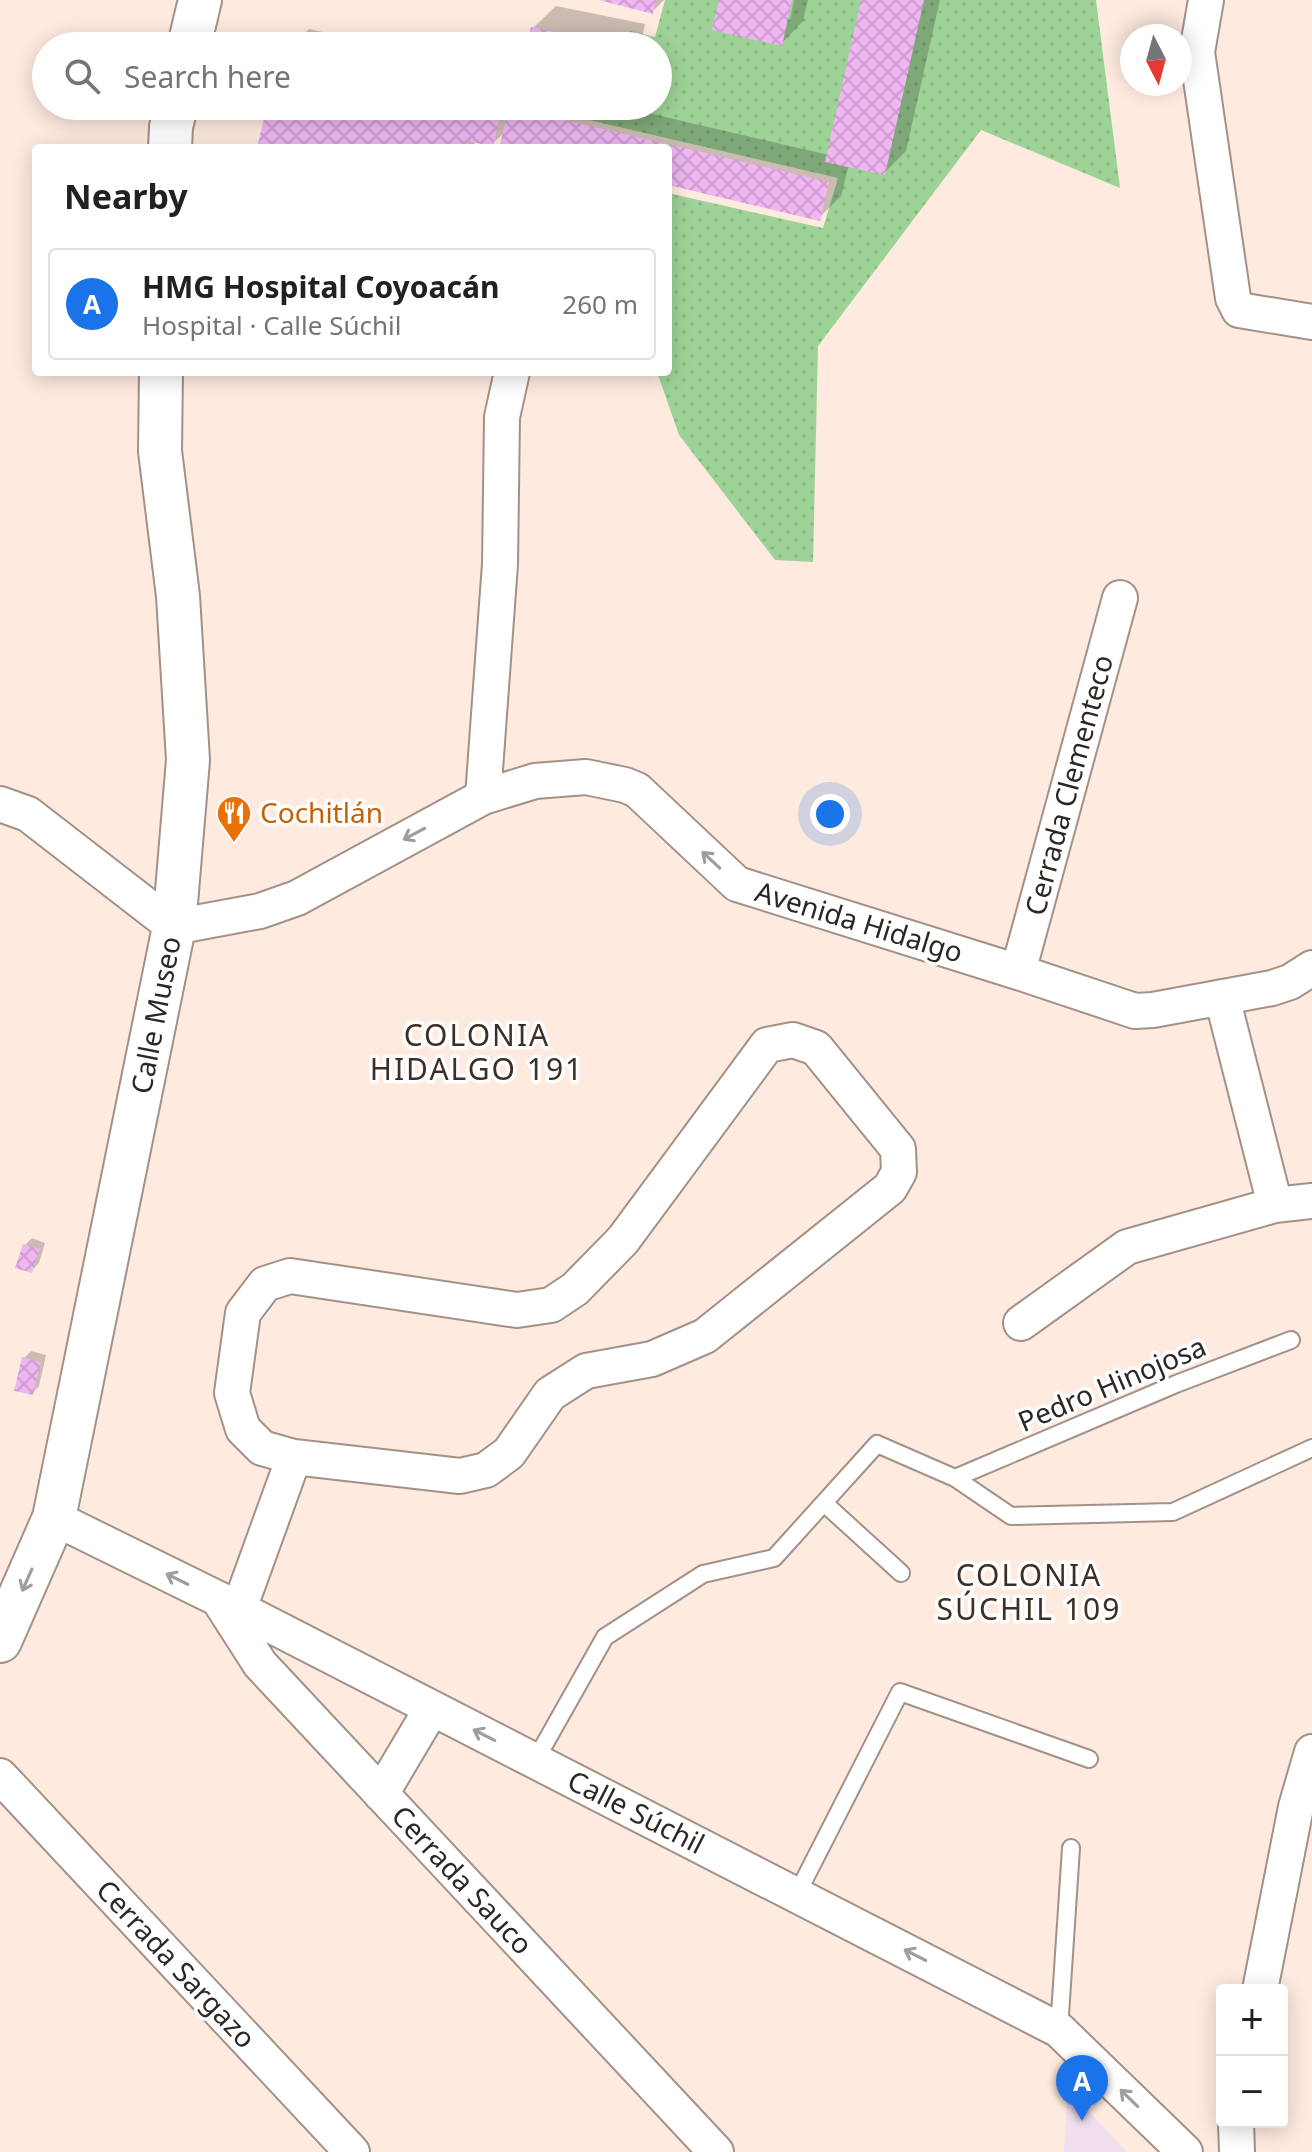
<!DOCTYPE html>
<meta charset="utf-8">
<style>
body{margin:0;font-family:"Noto Sans",sans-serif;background:#f2f2f2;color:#202124}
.controls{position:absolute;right:24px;bottom:24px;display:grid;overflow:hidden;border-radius:8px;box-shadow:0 4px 20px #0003}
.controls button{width:72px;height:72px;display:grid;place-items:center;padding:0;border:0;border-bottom:2px solid #e0e0e0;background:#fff;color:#202124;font:40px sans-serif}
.compass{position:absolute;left:1120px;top:24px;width:72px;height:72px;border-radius:50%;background:#fff;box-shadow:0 4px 20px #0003;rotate:174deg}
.you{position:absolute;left:830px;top:814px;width:28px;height:28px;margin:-20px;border:6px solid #fff;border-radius:50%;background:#1a73e8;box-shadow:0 0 0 12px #1a73e833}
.badge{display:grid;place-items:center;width:52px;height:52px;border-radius:50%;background:#1a73e8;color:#fff;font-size:26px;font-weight:700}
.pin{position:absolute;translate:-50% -66px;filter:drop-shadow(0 2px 4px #0008)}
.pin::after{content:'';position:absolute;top:42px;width:28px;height:24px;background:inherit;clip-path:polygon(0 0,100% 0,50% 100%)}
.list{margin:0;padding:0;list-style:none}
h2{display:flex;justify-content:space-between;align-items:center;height:104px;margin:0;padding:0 32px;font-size:34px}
h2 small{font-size:26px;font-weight:400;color:#757577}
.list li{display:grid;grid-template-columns:52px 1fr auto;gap:24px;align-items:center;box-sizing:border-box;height:112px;margin:0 16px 16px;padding:0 16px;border:2px solid #e0e0e0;border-radius:8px}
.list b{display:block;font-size:30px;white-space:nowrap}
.list p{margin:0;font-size:26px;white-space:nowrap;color:#757577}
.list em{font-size:26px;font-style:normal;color:#757577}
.icon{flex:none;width:44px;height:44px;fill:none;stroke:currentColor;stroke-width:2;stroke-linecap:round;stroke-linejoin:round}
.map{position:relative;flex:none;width:1312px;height:2152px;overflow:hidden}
.search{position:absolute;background:#fff;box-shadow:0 4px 20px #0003;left:32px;top:32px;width:640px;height:88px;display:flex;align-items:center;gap:20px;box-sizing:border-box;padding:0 28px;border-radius:44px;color:#757577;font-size:30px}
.panel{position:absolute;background:#fff;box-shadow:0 4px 20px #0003;left:32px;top:144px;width:640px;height:232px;border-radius:8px}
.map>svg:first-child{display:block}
.medical{fill:#f1deef}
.park{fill:url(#park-dots)}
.shadow{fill:#0003}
.building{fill:url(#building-cross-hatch)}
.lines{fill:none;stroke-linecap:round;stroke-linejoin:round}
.service-casing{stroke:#a39187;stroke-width:20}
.minor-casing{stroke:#a39187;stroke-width:38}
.tertiary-casing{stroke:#a39187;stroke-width:46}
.service{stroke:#fff;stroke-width:16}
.minor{stroke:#fff;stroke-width:34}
.tertiary{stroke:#fff;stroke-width:42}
.oneway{stroke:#a09d9c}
.labels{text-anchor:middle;stroke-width:7;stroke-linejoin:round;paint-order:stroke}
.street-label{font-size:28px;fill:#2d2622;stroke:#fff}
.food-label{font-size:28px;fill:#c56008;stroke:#fff;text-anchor:start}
.neighbourhood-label{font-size:30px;letter-spacing:2px;fill:#3e2f26;stroke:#fff}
</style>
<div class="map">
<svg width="1312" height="2152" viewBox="0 0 1312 2152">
<defs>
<pattern id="park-dots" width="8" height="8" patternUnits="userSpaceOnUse" patternTransform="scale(2)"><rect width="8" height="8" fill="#9ed397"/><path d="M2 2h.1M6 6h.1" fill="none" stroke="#88b582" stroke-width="1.8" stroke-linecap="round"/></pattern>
<pattern id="building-cross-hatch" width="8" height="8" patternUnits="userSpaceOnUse" patternTransform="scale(2)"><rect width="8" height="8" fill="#efb6f2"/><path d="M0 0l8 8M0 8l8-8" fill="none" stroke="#cd9ccf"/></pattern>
</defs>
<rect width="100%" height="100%" fill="#feeadf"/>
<path class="medical" d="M1068,2090L1127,2152H1064Z"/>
<path class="park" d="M665,0H1096L1120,188L981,130L818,346L813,562L775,560L679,435L657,372H668V193L823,228L838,178L529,106H604L614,108L615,106H658V46H627L630,31L655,37Z"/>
<path class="shadow" d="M602,0H664L653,11Z
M721,0H790L786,20H790L794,0H808L803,21L781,44Z
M863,0H940L906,151L884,173L849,165L841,196L819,218L668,183V148H520L505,132L492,144L477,141L470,148H259L269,106H618L829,155Z
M556,6L645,24L640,46H529L533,28Z
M309,29L384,46H292Z
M32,1238L45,1243L39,1263L32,1270L25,1245Z
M31,1351L46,1355L39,1386L32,1393L24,1358Z"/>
<path class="building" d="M599,0H656L653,14Z
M719,0H792L782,46L712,30Z
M861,0H924L885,175L825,162Z
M531,27L617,45V46H527Z
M267,106H493L502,108L493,147L469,141L467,148H432L423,146V148H257Z
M509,107L829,182L820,221L668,185V148H511L500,145Z
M23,1244L40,1249L32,1273L15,1268Z
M22,1357L41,1362L33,1395L14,1391Z"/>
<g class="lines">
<g class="service-casing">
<path id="service" d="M955,1478L1176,1384L1291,1340
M824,1503L901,1573
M535,1761L605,1637L703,1574L774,1558L877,1444L955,1478L1011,1516L1173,1512L1312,1448
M797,1894L900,1692L1089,1759
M1059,2030L1071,1848"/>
</g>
<g class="minor-casing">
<path id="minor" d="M1206,0L1197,52L1233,298L1239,310L1312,322
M483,797L500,564L502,417L512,372
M0,804L28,814L174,927L260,911L297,898L483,797L535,781L586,777L625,785L637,790L737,884L1018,972L1135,1011L1153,1010L1272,988L1290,982L1312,968
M1018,972L1120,598
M1222,997L1275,1205
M793,1040L816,1048L898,1149L899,1172L890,1188L705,1336L652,1359L586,1371L550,1394L509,1453L486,1470L460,1476L294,1457L262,1448L243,1429L232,1393L243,1313L265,1284L290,1276L517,1310L551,1305L575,1289L623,1240L767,1045Z
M1021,1323L1127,1247L1275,1205L1312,1201
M54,1518L239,1609L1059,2030L1185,2152
M219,1600L260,1664L716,2152
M239,1609L294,1457
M0,1776L352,2152
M381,1794L432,1708
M1260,1990L1296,1807L1312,1752
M1236,2122L1237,2152"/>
</g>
<g class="tertiary-casing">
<path id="tertiary" d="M189,46L200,0
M170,148L171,127L176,106
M0,1641L54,1518L174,927L188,760L178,596L160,451L161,372"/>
</g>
<use href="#service" class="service"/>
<use href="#minor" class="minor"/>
<use href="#tertiary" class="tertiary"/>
</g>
<defs><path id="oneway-shaft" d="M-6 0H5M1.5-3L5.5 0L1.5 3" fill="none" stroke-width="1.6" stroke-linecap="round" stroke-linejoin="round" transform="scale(2)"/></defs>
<g class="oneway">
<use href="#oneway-shaft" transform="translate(414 834) rotate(152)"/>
<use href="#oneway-shaft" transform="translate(711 860) rotate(-137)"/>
<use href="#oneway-shaft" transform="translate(177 1579) rotate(-154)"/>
<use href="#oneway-shaft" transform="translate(27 1580) rotate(114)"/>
<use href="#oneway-shaft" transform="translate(484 1735) rotate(-153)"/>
<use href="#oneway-shaft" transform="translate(915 1955) rotate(-153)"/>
<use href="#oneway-shaft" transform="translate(1129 2098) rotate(-136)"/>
</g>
<defs>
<g id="restaurant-pin" transform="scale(1.8)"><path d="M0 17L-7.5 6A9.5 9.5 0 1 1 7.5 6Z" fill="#e8710a" stroke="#fff"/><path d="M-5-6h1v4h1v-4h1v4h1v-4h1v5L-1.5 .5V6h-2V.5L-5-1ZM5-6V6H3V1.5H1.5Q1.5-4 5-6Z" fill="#fff"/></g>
</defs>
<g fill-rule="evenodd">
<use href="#restaurant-pin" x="234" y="813"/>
</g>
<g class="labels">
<g class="street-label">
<text transform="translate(1069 785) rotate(-75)" y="10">Cerrada Clementeco</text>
<text transform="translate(859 922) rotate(17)" y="10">Avenida Hidalgo</text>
<text transform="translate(156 1015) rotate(-79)" y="10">Calle Museo</text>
<text transform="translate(1112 1384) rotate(-23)" y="10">Pedro Hinojosa</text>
<text transform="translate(636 1812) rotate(27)" y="10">Calle Súchil</text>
<text transform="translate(462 1880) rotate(47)" y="10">Cerrada Sauco</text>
<text transform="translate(176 1964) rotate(47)" y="10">Cerrada Sargazo</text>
</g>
<g class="food-label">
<text x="260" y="823">Cochitlán</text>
</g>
<g class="neighbourhood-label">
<text x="477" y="1046">COLONIA<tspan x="477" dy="34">HIDALGO 191</tspan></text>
<text x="1029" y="1586">COLONIA<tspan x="1029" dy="34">SÚCHIL 109</tspan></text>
</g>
</g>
</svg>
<div class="controls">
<button>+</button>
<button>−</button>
</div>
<svg class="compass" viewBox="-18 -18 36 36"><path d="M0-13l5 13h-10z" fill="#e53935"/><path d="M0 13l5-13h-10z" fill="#757577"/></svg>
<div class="you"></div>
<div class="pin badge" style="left:1082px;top:2121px">A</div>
<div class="search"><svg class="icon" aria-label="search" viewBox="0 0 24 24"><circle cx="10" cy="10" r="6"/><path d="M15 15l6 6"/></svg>Search here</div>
<section class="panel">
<h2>Nearby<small></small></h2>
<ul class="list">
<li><span class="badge">A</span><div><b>HMG Hospital Coyoacán</b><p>Hospital · Calle Súchil</p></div><em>260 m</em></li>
</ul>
</section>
</div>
